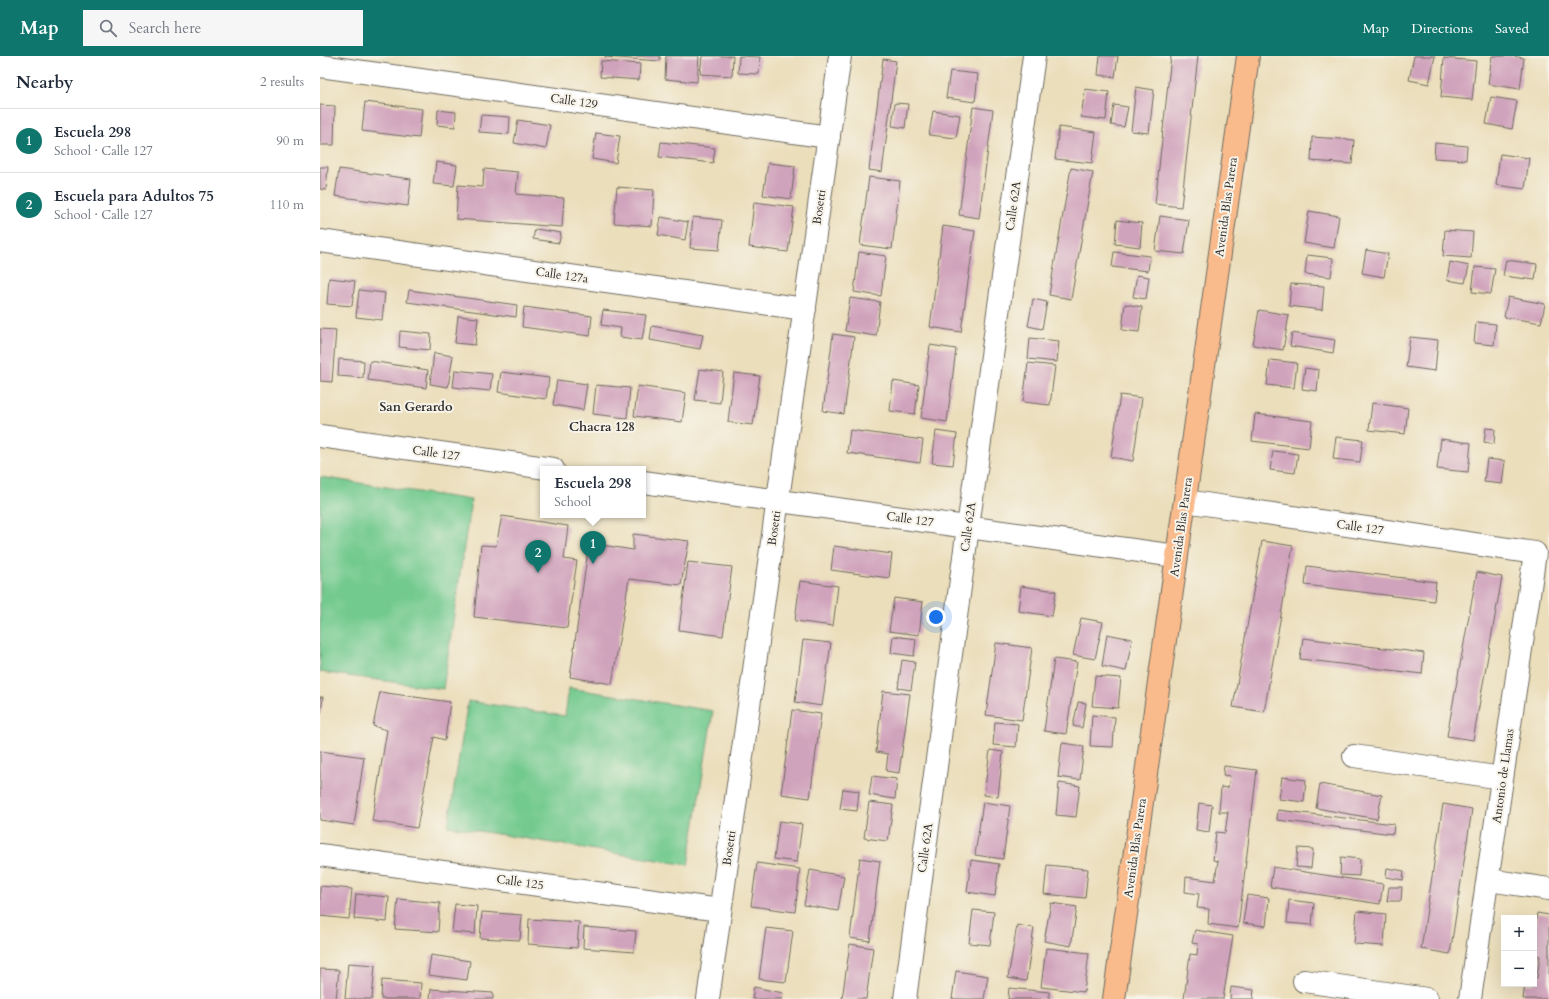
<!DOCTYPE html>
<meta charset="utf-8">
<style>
body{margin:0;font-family:Cardo,serif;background:#f6f6f7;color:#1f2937}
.controls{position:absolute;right:12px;bottom:12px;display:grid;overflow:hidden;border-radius:0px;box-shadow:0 4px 16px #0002}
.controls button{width:36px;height:36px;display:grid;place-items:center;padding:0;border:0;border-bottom:1px solid #e0e1e3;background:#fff;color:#1f2937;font:20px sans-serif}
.you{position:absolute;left:616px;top:561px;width:14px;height:14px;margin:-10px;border:3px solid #fff;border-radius:50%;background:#1a73e8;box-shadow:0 0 0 6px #1a73e833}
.badge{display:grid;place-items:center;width:26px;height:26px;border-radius:50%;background:#0f766e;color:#fff;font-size:13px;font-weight:700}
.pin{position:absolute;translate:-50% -33px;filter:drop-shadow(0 1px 2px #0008)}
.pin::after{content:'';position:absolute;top:21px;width:14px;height:12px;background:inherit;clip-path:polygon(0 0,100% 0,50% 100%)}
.popup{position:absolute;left:220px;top:410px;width:106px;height:52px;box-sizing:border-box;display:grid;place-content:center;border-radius:0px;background:#fff;filter:drop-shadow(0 1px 3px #0005);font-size:13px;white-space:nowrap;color:#747a83}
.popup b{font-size:15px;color:#1f2937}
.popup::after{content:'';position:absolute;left:50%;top:100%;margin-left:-8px;border:8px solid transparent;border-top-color:#fff}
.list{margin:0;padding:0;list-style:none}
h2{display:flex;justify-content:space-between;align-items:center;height:52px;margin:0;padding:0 16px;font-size:17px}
h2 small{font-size:13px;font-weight:400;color:#747a83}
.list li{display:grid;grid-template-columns:26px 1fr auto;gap:12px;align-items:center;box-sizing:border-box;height:64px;padding:0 16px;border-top:1px solid #e0e1e3}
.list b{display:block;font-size:15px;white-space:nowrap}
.list p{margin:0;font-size:13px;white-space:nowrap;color:#747a83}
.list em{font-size:13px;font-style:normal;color:#747a83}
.icon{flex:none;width:22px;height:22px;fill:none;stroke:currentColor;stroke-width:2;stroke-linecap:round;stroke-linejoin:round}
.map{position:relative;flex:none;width:1229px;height:943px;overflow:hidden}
header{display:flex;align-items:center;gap:24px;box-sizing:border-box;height:56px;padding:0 20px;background:#0f766e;color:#fff}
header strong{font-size:19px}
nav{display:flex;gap:22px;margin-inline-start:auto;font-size:14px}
.search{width:280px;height:36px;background:#f6f6f7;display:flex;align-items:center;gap:10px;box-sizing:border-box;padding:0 14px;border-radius:0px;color:#747a83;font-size:15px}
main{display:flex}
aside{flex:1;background:#fff}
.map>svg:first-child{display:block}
.green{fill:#73ca8f;stroke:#4f7a5d}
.building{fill:#d0a3bc}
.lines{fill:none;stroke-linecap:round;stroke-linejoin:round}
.minor-casing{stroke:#6e6a5d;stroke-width:24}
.major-casing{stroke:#6e6a5d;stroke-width:24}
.minor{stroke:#fff;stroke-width:22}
.major{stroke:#fabb8c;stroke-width:22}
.labels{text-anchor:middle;stroke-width:4;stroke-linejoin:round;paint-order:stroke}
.street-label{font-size:12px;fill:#2b2b2b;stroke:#f7f3e8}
.neighbourhood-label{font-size:13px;font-weight:bold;fill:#2b2b2b;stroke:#f7f3e8}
</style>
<header>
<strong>Map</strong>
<div class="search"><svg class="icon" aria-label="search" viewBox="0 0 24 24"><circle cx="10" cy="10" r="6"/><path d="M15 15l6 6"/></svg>Search here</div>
<nav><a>Map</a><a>Directions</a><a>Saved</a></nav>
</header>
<main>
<aside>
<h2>Nearby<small>2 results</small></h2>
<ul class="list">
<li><span class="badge">1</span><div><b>Escuela 298</b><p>School · Calle 127</p></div><em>90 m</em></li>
<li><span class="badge">2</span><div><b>Escuela para Adultos 75</b><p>School · Calle 127</p></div><em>110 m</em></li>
</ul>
</aside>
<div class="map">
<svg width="1229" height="943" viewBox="0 0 1229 943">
<rect width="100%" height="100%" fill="#f7f3e8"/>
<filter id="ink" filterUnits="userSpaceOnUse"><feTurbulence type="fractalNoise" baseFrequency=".025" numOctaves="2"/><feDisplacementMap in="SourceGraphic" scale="8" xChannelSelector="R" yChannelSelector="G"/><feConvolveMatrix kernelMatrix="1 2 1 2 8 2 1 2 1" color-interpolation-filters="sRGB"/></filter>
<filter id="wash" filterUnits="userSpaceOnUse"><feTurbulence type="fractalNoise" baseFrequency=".012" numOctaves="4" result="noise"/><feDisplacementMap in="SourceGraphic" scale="16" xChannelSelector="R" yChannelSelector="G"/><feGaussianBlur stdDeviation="0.9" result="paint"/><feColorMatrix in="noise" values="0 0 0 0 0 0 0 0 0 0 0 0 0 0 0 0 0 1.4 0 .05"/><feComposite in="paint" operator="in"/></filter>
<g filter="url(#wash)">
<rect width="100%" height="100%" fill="#ebdebb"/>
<path class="green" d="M0,421L151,444L123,633L0,616Z
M249,632L393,655L368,809L128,770L148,645L245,660Z"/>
<g id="blocks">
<path class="building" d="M285,0H340V5L285,1Z
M346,0H379L377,26L345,23Z
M382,0H413L412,20L380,18Z
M419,0L440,1L439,18L418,17Z
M780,0H798L795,21L778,19Z
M851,0H878L861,151L835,148Z
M1094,0H1115L1109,28L1089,24Z
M1172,0H1192L1204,2L1200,33L1168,28Z
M1124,2L1156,5L1152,44L1121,41Z
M563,3L576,5L562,116L549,114Z
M281,5L320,8L319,24L280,21Z
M630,15L658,18L655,46L626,42Z
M816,31L834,34L829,77L811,75Z
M765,33L789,36L786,64L761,61Z
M1171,41L1197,45L1192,73L1166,68Z
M45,46L102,53L99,82L42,75Z
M575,47L588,48L585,72L572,70Z
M0,49L15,50L14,89H0Z
M794,49L808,51L804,71L791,69Z
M653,51L673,54L659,162L639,159Z
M118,54L136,56L135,71L117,69Z
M613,55L640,59L636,82L609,79Z
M161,59L190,61L189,78L159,76Z
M198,64L230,69L226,93L194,87Z
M739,71L776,76L772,107L735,103Z
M276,77L300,80L296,107L272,103Z
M992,81L1034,84L1032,108L991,105Z
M341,86L395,92L393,107L339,101Z
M1115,87L1147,90L1146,104L1114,102Z
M1180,98L1209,102L1205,133L1176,129Z
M116,106L137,109L134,130L113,128Z
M448,107L475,110L471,143L443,139Z
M0,111H8L6,134L0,133Z
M751,112L773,116L751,243L729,239Z
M19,113L91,123L88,150L15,140Z
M164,113L198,116L196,138L244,142L242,171L136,163L138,129L163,131Z
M549,121L580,125L572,193L540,189Z
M297,131L334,134L332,170L294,167Z
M434,146L474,151L468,196L429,191Z
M989,155L1019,160L1014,192L984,187Z
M840,160L869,164L864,198L835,195Z
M341,161L368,166L365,184L338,179Z
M373,161L402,164L399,194L370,192Z
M797,164L822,167L820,191L795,188Z
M623,170L655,175L641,276L610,271Z
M215,173L241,177L239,187L213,183Z
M1125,174L1153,176L1151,202L1123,200Z
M1046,194L1068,198L1064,221L1042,217Z
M539,196L566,200L561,240L534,236Z
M794,196L830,200L828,215L792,211Z
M987,199L1013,202L1011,221L985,218Z
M1186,204L1217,208L1215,224L1183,220Z
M1130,206L1149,210L1145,227L1127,224Z
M1155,211L1175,213L1171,238L1152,236Z
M817,219L829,221L826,243L813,241Z
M9,222L35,225L32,250L7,248Z
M971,228L1004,230L1002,254L969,250Z
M39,234L65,237L62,264L36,261Z
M89,234L197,249L196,261L87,246Z
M1188,241L1225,248L1221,267L1184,261Z
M530,242L560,246L556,280L525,275Z
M713,243L727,246L722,273L708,270Z
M805,248L822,251L819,276L802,274Z
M204,251L272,260L270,280L202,271Z
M283,254L326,259L322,284L300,281L301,272L281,269Z
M939,254L969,259L963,294L933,289Z
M138,260L158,262L155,289L135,287Z
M1156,266L1176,268L1174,289L1154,287Z
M332,270L383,279L380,293L330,284Z
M0,273L16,274L12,326L0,325Z
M80,275L111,278L110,294L79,291Z
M972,277L1015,284L1013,297L970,290Z
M513,278L534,281L524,358L503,355Z
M1090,281L1118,284L1115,315L1086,311Z
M710,282L739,285L737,306L708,303Z
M610,289L636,293L627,366L601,362Z
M114,297L133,300L128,331L110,328Z
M19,303L44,305L43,322L18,320Z
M950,304L977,307L974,332L947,329Z
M50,305L108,314L106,332L48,324Z
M708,307L735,310L730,349L703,346Z
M985,312L999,314L997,335L982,333Z
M380,313L403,316L400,347L375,344Z
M135,314L172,318L170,335L133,331Z
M181,316L229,322L226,343L178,336Z
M414,317L440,320L433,369L408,366Z
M237,324L267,328L263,354L233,349Z
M573,325L599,329L595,358L570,355Z
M276,329L310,332L307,362L273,358Z
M318,330L366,337L362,366L314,360Z
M800,339L822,342L813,405L791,401Z
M1052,347L1088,352L1085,378L1049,374Z
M935,358L992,365L989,392L932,385Z
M1166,372L1175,373L1174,388L1164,386Z
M530,374L603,384L600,407L527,397Z
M616,375L637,378L633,409L612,407Z
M1016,381L1043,384L1040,406L1013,403Z
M1121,383L1151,387L1148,416L1117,413Z
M953,395L978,398L975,417L950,414Z
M1167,403L1185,405L1182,428L1164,426Z
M182,460L248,470L244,503L257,505L247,572L154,561L161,489L176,490Z
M313,478L369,485L361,529L309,523L292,628L250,621L269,487L313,494Z
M942,485L973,490L944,656L913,651Z
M514,490L572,498L569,522L511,514Z
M368,506L412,511L403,580L359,574Z
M987,510L1116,526L1114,545L985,529Z
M1157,516L1182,521L1153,684L1127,680Z
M480,525L518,530L513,570L475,565Z
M701,530L736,535L732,560L698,555Z
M574,542L603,546L599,579L569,575Z
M761,562L783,566L775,603L753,599Z
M787,578L812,583L806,615L782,610Z
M573,580L596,583L594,600L571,597Z
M983,582L1104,597L1102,618L980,603Z
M483,584L511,587L502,650L475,646Z
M676,587L712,592L702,664L666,659Z
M734,603L757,606L746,678L724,675Z
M582,604L595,606L591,634L578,632Z
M775,620L801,622L798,652L772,650Z
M563,635L590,638L579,717L566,715L568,698L556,696Z
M60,636L130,646L125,684L114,681L97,772L52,765L67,674L53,670Z
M0,641H3L1,657H0Z
M758,646L766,647L762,672L753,670Z
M472,654L501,658L490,742L461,738Z
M772,659L795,661L793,691L770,690Z
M675,666L698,668L696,691L673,689Z
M742,687L764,690L760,724L738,721Z
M670,694L683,696L678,741L664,739Z
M0,695L44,701L34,769L0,764Z
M904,710L937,714L918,872L888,868L889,853L877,852L879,838L865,836L866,821L895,825L898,805L893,804L896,776L905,777L908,756H899L901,731L908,732L910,720L903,719Z
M552,720L577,723L575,743L549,739Z
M962,721L986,724L984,746L959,743Z
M739,727L760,730L756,761L736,759Z
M1000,728L1062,739L1057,763L996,752Z
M523,733L539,735L537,755L520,753Z
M549,746L573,749L568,785L544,782Z
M663,746L690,750L683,803L655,799Z
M879,747L892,749L889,776L876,774Z
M1123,748L1152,753L1130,898L1101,893Z
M958,754L1074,768L1073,778L957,764Z
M459,765L482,768L477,806L454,803Z
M978,792L993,793L991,812L976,811Z
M1021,801L1040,803L1039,820L1020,819Z
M540,802L560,805L550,885L530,882Z
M651,804L679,808L675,840L647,836Z
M437,807L480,813L475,856L431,850Z
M727,809L768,813L765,842L724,838Z
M953,811L1063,828L1060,848L950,831Z
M1067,812L1084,815L1083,824L1066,821Z
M490,814L524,820L518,855L484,849Z
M0,830L32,833L29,863L0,860Z
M1069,831H1082L1081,845H1067Z
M36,838L69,841L67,866L34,863Z
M927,839L949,842L946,870L923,867Z
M78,843L120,847L118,876L75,873Z
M969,844L994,847L992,869L967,867Z
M731,847L757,851L751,890L724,885Z
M135,848L157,850L155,878L132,876Z
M653,854L674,856L670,889L649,887Z
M1037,855L1066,858L1064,890L1034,888Z
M162,856L202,859L200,884L160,882Z
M1217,857L1229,859V943H1203L1205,928H1214V922H1217L1220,900L1214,899V875Z
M209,863L259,866L257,892L208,888Z
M697,869L714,872L706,925L688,922Z
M264,871L316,875L314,896L263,892Z
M446,872L473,875L466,926L439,923Z
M875,874L913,880L903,943H864L870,898L877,899L878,888L872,887Z
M530,888L553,892L546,943H522Z
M726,892L769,897L764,936L721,931Z
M111,899L150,905L147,924L108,919Z
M28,907L55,909L52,943H25Z
M0,913L19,914L16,943H0Z
M636,915L668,920L664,943H632Z
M62,924L101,927L100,943H61Z
M434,931L463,937L462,943H432Z
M911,931L934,934L933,943H910Z
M689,932L729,936V943H688Z
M111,933L173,937V943H110Z"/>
</g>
</g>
<g filter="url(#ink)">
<use href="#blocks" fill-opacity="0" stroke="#6e6a5d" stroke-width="1"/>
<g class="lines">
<g class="minor-casing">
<path id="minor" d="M0,10L509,81
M0,185L485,253
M0,380L233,413
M323,426L856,500
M865,445L1215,497L1150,943
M1034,700L1182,722
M0,799L400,854
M1169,824L1229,833
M984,925L1107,943
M388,943L520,0
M585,943L648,471L714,0"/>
</g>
<g class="major-casing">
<path id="major" d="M794,943L928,0"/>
</g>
<use href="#minor" class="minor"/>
<use href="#major" class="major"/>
</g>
</g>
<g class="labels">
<g class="street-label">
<text transform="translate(254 45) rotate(8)" y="4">Calle 129</text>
<text transform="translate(693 150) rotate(-82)" y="4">Calle 62A</text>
<text transform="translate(499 151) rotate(-82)" y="4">Bosetti</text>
<text transform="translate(906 151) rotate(-82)" y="4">Avenida Blas Parera</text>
<text transform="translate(242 219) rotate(8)" y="4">Calle 127a</text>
<text transform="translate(116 397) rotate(8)" y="4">Calle 127</text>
<text transform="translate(590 463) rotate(8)" y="4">Calle 127</text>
<text transform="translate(648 471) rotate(-82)" y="4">Calle 62A</text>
<text transform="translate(861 471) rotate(-82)" y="4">Avenida Blas Parera</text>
<text transform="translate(1040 471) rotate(8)" y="4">Calle 127</text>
<text transform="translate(454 472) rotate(-82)" y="4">Bosetti</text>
<text transform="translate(1183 720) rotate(-82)" y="4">Antonio de Llamas</text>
<text transform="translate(409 792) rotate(-82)" y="4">Bosetti</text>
<text transform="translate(605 792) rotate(-82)" y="4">Calle 62A</text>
<text transform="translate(815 792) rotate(-82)" y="4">Avenida Blas Parera</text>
<text transform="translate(200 826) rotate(8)" y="4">Calle 125</text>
</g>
<g class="neighbourhood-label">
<text x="96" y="355">San Gerardo</text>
<text x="282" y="375">Chacra 128</text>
</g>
</g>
</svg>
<div class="controls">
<button>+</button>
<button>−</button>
</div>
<div class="you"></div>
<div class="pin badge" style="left:273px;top:508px">1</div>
<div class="popup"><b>Escuela 298</b>School</div>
<div class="pin badge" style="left:218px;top:517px">2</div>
</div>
</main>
